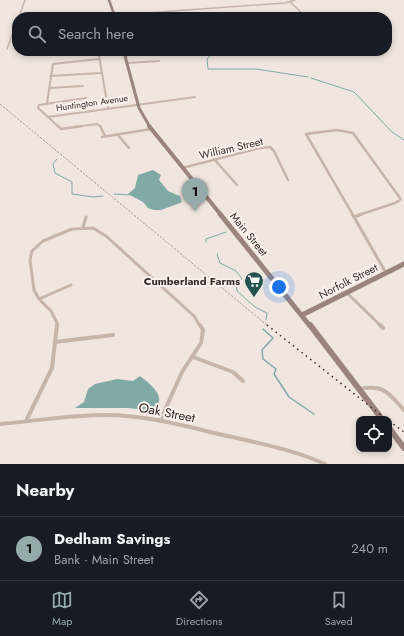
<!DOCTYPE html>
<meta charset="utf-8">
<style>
body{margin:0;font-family:Jost,sans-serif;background:#242831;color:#f1f3f6}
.controls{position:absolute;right:12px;bottom:12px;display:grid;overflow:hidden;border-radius:8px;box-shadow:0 2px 6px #0003}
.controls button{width:36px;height:36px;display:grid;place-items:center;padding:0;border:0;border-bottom:1px solid #363941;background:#171b24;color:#f1f3f6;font:20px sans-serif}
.you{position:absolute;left:279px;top:287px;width:14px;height:14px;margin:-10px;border:3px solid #fff;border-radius:50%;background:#1a73e8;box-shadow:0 0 0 6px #1a73e833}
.badge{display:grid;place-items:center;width:26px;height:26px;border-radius:50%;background:#95abab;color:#111;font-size:13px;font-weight:700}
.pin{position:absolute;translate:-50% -33px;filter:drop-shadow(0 1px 2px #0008)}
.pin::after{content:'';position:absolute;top:21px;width:14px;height:12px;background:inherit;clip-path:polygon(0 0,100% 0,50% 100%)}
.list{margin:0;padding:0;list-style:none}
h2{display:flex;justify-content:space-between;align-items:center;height:52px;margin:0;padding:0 16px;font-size:17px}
h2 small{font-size:13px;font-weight:400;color:#9ea1a6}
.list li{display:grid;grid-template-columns:26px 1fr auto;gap:12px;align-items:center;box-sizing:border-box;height:64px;padding:0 16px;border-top:1px solid #363941}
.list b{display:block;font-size:15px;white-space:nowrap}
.list p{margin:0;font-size:13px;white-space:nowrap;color:#9ea1a6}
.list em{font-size:13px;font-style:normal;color:#9ea1a6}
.icon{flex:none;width:22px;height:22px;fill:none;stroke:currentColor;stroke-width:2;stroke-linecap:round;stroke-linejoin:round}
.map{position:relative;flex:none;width:404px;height:464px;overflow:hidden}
.search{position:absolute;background:#171b24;box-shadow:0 2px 6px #0003;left:12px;right:12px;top:12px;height:44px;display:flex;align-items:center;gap:10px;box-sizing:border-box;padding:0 14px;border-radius:16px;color:#9ea1a6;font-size:15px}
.sheet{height:116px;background:#171b24}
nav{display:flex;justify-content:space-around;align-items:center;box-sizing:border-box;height:56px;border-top:1px solid #363941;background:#171b24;font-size:11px;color:#9ea1a6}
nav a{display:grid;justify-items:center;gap:2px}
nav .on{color:#95abab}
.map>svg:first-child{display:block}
.water{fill:#81aaa7}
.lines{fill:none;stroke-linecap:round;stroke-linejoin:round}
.stream-far1{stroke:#81aaa7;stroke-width:1}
.stream{stroke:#81aaa7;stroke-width:1.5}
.minor-far4{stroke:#c7b5ac;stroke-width:1.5}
.minor-far3{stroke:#c7b5ac;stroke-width:2}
.minor-far2{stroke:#c7b5ac;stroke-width:2.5}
.minor-far1{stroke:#c7b5ac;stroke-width:3}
.minor{stroke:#c7b5ac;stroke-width:4}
.secondary-far4{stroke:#9b847d;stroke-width:2.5}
.secondary-far3{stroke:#9b847d;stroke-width:3}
.secondary-far2{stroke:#9b847d;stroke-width:4}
.secondary-far1{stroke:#9b847d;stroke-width:5}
.secondary{stroke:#9b847d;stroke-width:6}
.rail-far1{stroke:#362c2a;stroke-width:1;stroke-dasharray:0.5 1.5;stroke-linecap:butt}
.rail{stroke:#362c2a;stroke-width:1.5;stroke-dasharray:1.5 4;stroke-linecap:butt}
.labels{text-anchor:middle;stroke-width:4;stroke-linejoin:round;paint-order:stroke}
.far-street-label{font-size:9px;fill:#362c2a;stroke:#f8f0eb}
.street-label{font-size:11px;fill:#362c2a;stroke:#f8f0eb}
.poi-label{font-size:11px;font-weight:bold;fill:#362c2a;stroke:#f8f0eb;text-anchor:end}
.near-street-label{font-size:13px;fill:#362c2a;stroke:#f8f0eb}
</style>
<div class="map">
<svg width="404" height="464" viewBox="0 0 404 464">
<rect width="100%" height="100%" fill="#f0e6df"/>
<path class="water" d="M153,170L161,175L159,180L168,191L180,196L182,202L180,203L161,210H154L148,208L143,202L128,194L135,188L138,175Z
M140,376C150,384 169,397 153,411L128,408H75L84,402L88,389L95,384L117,379L133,381Z"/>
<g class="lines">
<path class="stream-far1" d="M215,51L207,59L208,69H256L308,77
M311,78L354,92L392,132L404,140
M57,159L53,164L55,173L72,182V194L93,197L103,196
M114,194L130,195
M206,242V239L226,232
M217,254L220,263L236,271L242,279L236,284L237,291L255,307L267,313L266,320"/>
<path class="stream" d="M263,329L273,338L262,350L263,359L276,369L274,374L289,397L314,414"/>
<path class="minor-far4" d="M290,2L302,13
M19,17L25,0
M121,17L145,13L285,3L295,0
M248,17L312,13
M7,49L17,21
M98,51L99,57
M124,53L148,51"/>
<path class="minor-far3" d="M99,56L108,108
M127,63L159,61
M50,76L101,73
M49,88L83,86
M47,103L53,64L99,59
M48,117L195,97
M59,127L38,108L39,105L86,98
M74,127L97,124L101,127"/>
<path class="minor-far2" d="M58,126L61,129L82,126
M100,126L105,136
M117,134L129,148
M102,137L151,129
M214,159L237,185
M182,168L260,148L270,147L274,151L288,180
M353,215L306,134L337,130L353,133L400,198V200L395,203L359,215"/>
<path class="minor-far1" d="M352,214L354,217
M354,217L386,273
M354,217L362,214
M83,227L86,217
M347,293L381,326
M39,299L71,285
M57,326V323L51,311L39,299L34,290L30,260L32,251L43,241L72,229L93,228L106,236L194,316L200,326"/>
<path class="minor" d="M380,325L383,328
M55,342L113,335
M193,357L233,372L243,381
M359,389C385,384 388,393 404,410
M26,421L52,368L57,325
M160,421L182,372L201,343L203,330L200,325
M0,424C35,421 71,415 106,415C146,415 184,426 223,435C258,443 292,449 325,464"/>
<path class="secondary-far4" d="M109,0L115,17
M124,51L126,57"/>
<path class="secondary-far3" d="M125,56L139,108L150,127"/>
<path class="secondary-far2" d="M149,126L221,215"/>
<path class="secondary-far1" d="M220,214L310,326
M302,315L404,264"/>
<path class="secondary" d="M310,325L382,419
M389,428L404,448"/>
<path class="rail-far1" d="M0,104L268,326"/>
<path class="rail" d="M267,325L386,419
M389,421L404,432"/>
</g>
<defs>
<g id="supermarket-pin" transform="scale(1)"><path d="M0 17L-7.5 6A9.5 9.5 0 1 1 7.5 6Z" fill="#245350" stroke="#f8f0eb"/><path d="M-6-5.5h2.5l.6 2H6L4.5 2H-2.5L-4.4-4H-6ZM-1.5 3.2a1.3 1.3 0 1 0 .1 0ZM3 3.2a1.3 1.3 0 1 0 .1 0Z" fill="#fff"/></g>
</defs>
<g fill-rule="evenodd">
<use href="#supermarket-pin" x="254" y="281"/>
</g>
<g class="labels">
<g class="far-street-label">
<text transform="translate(92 103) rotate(-8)" y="3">Huntington Avenue</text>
</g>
<g class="street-label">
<text transform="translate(231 148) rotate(-13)" y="4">William Street</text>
<text transform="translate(249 234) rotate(51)" y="4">Main Street</text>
<text transform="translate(348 281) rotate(-27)" y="4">Norfolk Street</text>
</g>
<g class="poi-label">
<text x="240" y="285">Cumberland Farms</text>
</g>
<g class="near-street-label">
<text transform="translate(167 412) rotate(11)" y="5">Oak Street</text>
</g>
</g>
</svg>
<div class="controls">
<button><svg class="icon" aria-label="locate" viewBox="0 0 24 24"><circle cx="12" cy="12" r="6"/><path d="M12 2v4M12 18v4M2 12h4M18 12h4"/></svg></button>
</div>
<div class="you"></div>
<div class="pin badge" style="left:195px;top:211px">1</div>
<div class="search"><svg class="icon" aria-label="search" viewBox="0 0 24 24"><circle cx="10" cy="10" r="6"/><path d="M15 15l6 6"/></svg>Search here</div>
</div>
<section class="sheet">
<h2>Nearby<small></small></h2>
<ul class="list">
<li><span class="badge">1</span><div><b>Dedham Savings</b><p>Bank · Main Street</p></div><em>240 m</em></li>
</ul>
</section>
<nav>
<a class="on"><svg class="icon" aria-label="map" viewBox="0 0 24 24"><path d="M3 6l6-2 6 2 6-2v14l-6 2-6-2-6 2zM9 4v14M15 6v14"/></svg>Map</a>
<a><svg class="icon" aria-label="directions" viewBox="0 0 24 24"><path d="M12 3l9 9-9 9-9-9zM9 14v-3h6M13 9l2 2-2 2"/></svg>Directions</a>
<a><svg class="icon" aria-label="saved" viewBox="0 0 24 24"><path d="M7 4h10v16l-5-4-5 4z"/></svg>Saved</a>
</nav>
